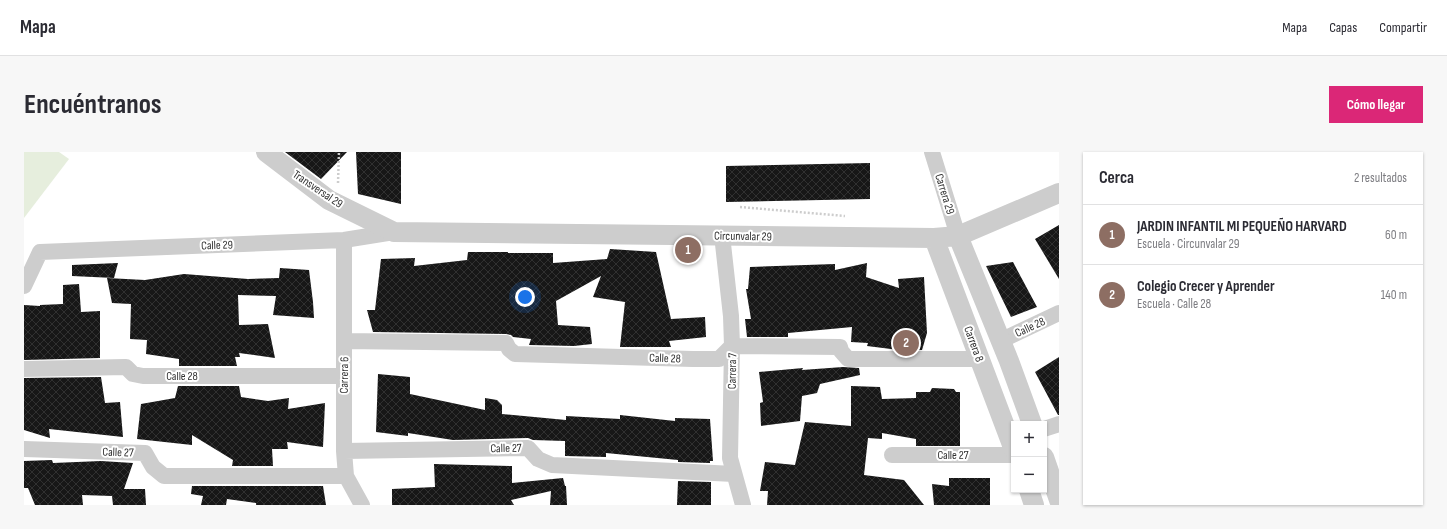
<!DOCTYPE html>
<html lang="es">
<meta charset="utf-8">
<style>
body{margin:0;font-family:"Sofia Sans Condensed",sans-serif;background:#f7f7f7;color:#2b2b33}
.controls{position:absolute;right:12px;bottom:12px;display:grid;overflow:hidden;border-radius:0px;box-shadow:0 1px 3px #0004}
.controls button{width:36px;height:36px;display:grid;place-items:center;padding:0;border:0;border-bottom:1px solid #e1e1e2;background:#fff;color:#2b2b33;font:20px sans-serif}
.you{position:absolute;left:501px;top:145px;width:14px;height:14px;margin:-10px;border:3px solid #fff;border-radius:50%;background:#1a73e8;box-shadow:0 0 0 6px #1a73e833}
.badge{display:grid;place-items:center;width:26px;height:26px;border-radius:50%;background:#db2777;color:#fff;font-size:13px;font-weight:700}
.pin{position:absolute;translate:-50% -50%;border:2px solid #fff;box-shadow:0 1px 4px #0006}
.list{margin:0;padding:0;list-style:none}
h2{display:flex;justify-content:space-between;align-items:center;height:52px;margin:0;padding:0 16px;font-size:17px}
h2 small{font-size:13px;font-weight:400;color:#7c7c81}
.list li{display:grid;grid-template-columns:26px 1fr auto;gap:12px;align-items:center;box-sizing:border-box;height:60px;padding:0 16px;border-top:1px solid #e1e1e2}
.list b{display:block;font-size:15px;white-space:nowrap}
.list p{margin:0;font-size:13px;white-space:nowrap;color:#7c7c81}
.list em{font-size:13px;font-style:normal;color:#7c7c81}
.map{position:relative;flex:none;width:1035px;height:353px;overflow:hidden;border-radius:0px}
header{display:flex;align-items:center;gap:24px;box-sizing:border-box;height:56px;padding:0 20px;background:#fff;border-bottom:1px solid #e1e1e2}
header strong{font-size:19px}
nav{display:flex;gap:22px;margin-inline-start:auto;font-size:14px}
.intro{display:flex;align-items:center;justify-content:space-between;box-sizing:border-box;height:96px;padding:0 24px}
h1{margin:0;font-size:28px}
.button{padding:10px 18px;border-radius:0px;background:#db2777;color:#fff;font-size:14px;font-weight:700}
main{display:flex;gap:24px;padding:0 24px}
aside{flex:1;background:#fff;border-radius:0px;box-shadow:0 1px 3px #0004}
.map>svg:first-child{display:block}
.park{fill:#e6eedd}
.building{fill:url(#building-cross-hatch)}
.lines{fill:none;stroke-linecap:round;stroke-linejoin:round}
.path{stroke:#cdcdcd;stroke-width:2.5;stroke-dasharray:2 2;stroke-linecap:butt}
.minor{stroke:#cdcdcd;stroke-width:16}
.tertiary{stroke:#cdcdcd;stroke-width:20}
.labels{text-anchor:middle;stroke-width:4;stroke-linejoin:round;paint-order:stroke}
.street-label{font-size:12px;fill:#303030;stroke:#fff}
</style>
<header>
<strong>Mapa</strong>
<nav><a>Mapa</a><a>Capas</a><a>Compartir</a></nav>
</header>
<div class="intro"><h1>Encuéntranos</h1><a class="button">Cómo llegar</a></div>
<main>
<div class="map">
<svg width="1035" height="353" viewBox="0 0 1035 353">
<defs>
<pattern id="building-cross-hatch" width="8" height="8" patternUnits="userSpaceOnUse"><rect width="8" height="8" fill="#171717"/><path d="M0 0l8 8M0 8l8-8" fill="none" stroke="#303030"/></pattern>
</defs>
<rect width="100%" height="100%" fill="#fff"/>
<path class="park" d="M0,0H35L45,7L0,66Z"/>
<path class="building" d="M261,0H323L297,27Z
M332,0H377V52L334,42Z
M846,11V47L702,50V14Z
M1035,73V127L1011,87Z
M586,97L632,100L647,167L681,165L682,185L645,189L647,195H596L601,150L569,145L577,124L532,149L534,173L566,175L568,192L550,194L505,193L507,187L489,185L487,183L482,182L349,180L343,158H351L357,107L391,106L390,114L443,108L444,100H484V101H529V111L583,107Z
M989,110L1013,155L987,165L962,114Z
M94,111L90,126L48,124V113Z
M843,111L842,125L875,136L874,127L900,125L903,181L898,198H875L843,194L844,191L827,190L828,175L764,181V185H723L721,167H727L722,137H724L726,115L811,112V118Z
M256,116L285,118L289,150L290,166L249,163L252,144L214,143L215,173L244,172L251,206L215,201L216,205H211L213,214H155V207L122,202L123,188L106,187L107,152L88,151L83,126L121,128L160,122L224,127L255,126Z
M55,132L57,160L76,159V206L0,208V153L16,154V153L39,152V133Z
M1035,205V263H1034L1011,220Z
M819,215L835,216L836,223L796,232L793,241L778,244L776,269L737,274L736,251L739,250L735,220L779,216L778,218Z
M354,222L386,225V242L461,258V246L473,248L478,253V262L542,268V264L596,267V263L651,269V266L686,267L689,309H686V311L654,310V308L582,301V305L541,304V289L509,288L504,286L429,288L384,281V284L352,280Z
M77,225L81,251L96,250L99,285L25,277L26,286L0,278V226Z
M154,234H215L217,245L244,249L265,246L264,257L301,251L299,295L263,290L264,297H248L249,314H208L209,308L168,283V293L113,287L117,252L151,246Z
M827,234L856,235L858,247L892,246V240H906L908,236L930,237L932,240H936V294H892V287L858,281V287L844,286L840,323L880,328L900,353H743L744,339H736L741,310L771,313L781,270L827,274Z
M28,308L29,311L77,309L109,311L100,337H121L122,353H89L88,344L58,343L59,353H11L4,336H0V309Z
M410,312L488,314V331L539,326L541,334H542L543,353H526L527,339L487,348L490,353H368V337L411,335Z
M925,326H966V353H910L908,332L925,334Z
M654,329L687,330V353H653Z
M168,334H299L302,353H232V351L203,347L202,353H177L179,344L167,342Z"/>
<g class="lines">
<path class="path" d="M314,31L315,0
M716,55L821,64"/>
<path class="minor" d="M908,0L934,84
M698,83L707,164L708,194L706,306L719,353
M320,88V299L322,324L338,353
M0,134L16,100L320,88L370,80
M320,189L482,191L485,197L491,202L669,207H695L708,194L816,195L817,199L824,207H955
M976,189L1035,161
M0,217L102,215L109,222L119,224H319
M1020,277L1035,272
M0,297L121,301L129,315L140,324H322
M320,299L504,296L514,307L528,313L710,322
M868,303H990"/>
<path class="tertiary" d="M242,0L305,48L370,80L910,86L934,84L1035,41
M934,84L985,209L1008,272
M910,86L990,298
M1020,305L1035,348
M1005,338L1010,353"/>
</g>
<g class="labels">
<g class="street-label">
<text transform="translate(294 37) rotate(34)" y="4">Transversal 29</text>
<text transform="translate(921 42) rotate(73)" y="4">Carrera 29</text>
<text transform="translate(719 84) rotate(1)" y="4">Circunvalar 29</text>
<text transform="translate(193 93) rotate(-2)" y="4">Calle 29</text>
<text transform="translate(1006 175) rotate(-25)" y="4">Calle 28</text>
<text transform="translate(950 192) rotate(70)" y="4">Carrera 8</text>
<text transform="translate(641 206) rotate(2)" y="4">Calle 28</text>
<text transform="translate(708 219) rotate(-89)" y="4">Carrera 7</text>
<text transform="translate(320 223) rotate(-89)" y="4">Carrera 6</text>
<text x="158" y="228">Calle 28</text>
<text transform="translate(482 296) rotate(-1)" y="4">Calle 27</text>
<text transform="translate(94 300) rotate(2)" y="4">Calle 27</text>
<text x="929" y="307">Calle 27</text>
</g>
</g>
</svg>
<div class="controls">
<button>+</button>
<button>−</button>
</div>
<div class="you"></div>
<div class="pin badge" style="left:664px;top:98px;background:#8d6e63">1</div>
<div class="pin badge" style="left:882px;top:191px;background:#8d6e63">2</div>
</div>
<aside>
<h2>Cerca<small>2 resultados</small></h2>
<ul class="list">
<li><span class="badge" style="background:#8d6e63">1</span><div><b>JARDIN INFANTIL MI PEQUEÑO HARVARD</b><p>Escuela · Circunvalar 29</p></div><em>60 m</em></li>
<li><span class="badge" style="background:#8d6e63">2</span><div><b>Colegio Crecer y Aprender</b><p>Escuela · Calle 28</p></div><em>140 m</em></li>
</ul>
</aside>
</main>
